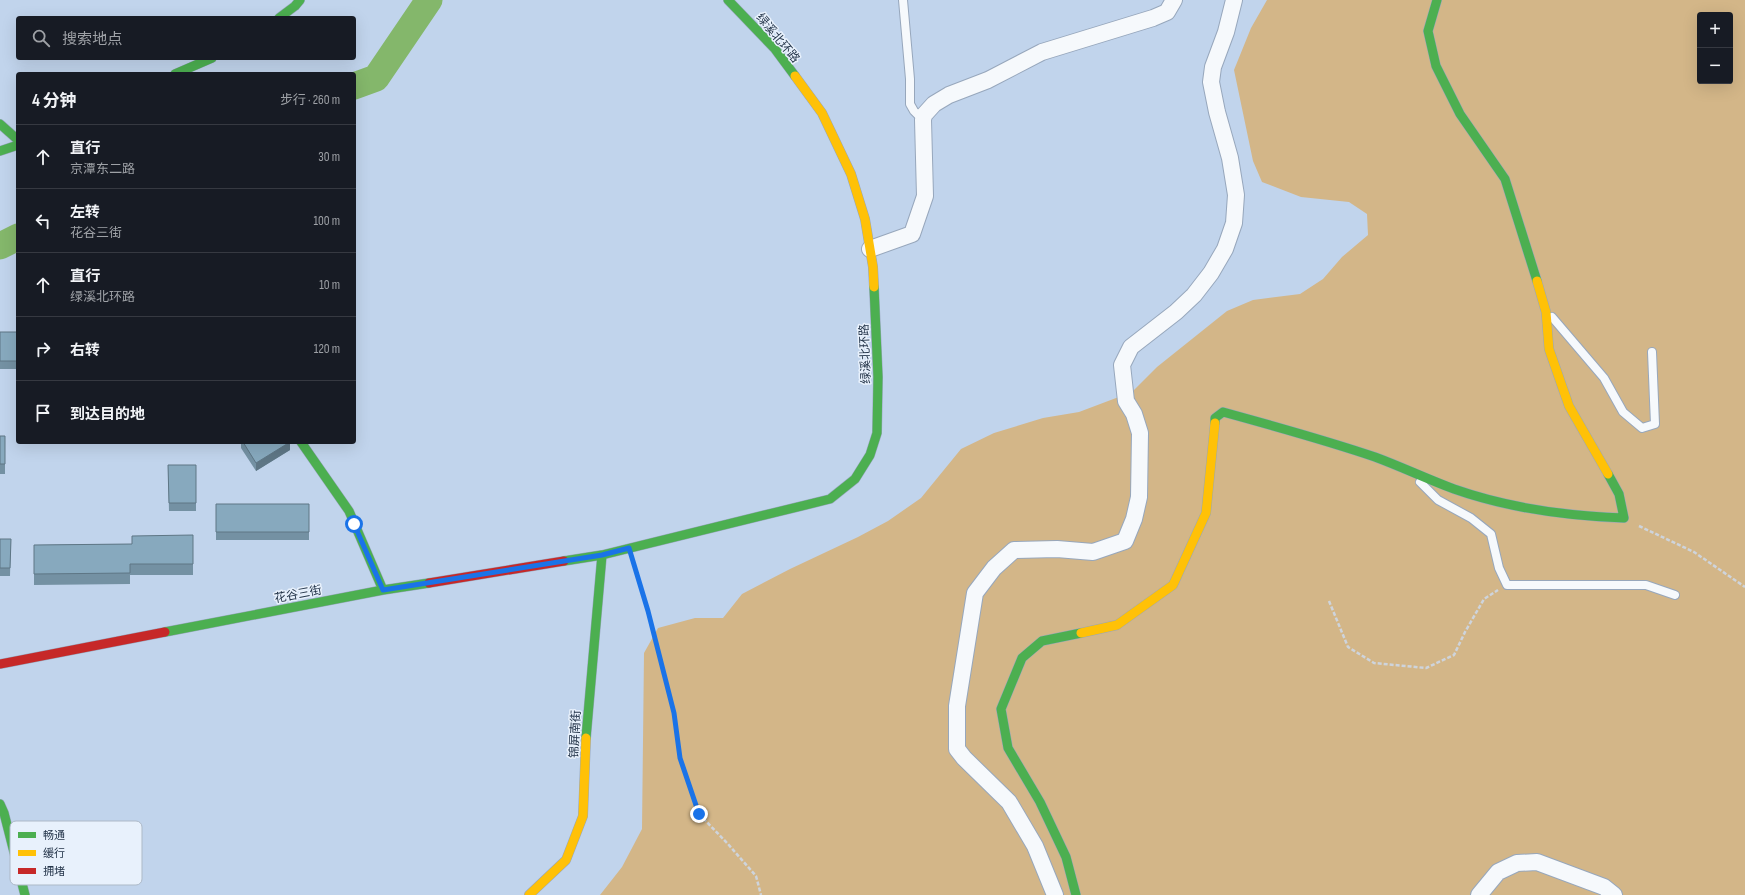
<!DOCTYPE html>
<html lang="zh">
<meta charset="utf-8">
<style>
body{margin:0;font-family:"Sofia Sans Condensed","Noto Sans SC",sans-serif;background:#242831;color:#f1f3f6}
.controls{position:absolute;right:12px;top:12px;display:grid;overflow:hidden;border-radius:4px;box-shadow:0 4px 16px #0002}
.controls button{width:36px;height:36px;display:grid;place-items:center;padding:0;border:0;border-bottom:1px solid #363941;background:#171b24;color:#f1f3f6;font:20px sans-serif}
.stop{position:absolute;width:12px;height:12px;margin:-9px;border:3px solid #1a73e8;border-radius:50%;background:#fff}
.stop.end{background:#1a73e8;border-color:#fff;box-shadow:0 1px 4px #0008}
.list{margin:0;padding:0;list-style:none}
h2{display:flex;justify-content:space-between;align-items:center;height:52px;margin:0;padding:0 16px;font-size:17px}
h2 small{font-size:13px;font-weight:400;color:#9ea1a6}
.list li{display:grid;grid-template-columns:26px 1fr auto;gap:12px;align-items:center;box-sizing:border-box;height:64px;padding:0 16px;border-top:1px solid #363941}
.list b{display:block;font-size:15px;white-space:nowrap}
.list p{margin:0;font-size:13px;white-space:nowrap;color:#9ea1a6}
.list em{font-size:13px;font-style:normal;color:#9ea1a6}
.icon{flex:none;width:22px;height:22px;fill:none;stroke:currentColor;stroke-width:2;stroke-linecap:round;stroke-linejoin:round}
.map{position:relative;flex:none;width:1745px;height:895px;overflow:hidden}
.search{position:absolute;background:#171b24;box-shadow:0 4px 16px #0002;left:16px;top:16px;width:340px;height:44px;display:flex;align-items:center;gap:10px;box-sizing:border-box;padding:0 14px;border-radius:4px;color:#9ea1a6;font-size:15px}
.panel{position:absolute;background:#171b24;box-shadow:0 4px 16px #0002;left:16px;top:72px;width:340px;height:372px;border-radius:4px}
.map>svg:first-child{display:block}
.green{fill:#d3b688;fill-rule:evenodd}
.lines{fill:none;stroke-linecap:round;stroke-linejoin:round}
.river{stroke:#84b76b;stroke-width:27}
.lane-casing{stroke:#97a7bc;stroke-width:10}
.street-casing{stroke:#97a7bc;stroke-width:18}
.fast-casing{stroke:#97a7bc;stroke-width:10}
.slow-casing{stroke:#97a7bc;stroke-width:10}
.jam-casing{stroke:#97a7bc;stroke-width:10}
.path{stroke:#ced4dc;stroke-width:2.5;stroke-dasharray:4 2;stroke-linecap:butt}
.lane{stroke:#f6f9fc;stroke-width:8}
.street{stroke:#f6f9fc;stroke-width:16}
.fast{stroke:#4caf50;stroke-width:9}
.slow{stroke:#ffc107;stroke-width:9}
.jam{stroke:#c62828;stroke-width:9}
.wall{fill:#7491a3}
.shaded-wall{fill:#5e7685}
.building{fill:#87a9be;stroke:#5e7685}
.route{stroke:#1a73e8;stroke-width:5}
.labels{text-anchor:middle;stroke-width:3;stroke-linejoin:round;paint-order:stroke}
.street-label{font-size:12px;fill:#24354a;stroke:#e8f1fc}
.key{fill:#e8f1fc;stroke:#adb9c7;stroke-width:1}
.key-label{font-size:11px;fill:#24354a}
</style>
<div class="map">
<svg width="1745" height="895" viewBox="0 0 1745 895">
<rect width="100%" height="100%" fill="#c1d4ec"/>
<path class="green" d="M1267,0H1745V895H600L622,867L642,829L644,653L658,628L695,618H723L742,594L790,569L858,537L888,521L921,498L961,449L994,433L1043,418L1079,412L1132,392L1157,367L1227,311L1253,300L1300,294L1323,279L1342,257L1368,235L1367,214L1349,202L1301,197L1262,182L1253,161L1234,70L1251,28ZM1700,15H1730V81H1700Z"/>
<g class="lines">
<path class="river" d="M354,86L376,78L429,0
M0,246L18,237"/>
<g class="lane-casing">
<path id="lane" d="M903,0L910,79V104L914,111L923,120
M1552,317L1604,378L1623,412L1642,428L1655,424L1652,352
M1420,482L1438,500L1471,518L1491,534L1499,568L1507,585H1646L1675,595"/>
</g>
<g class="street-casing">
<path id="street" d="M870,249L912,234L925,196L923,120L924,115L934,104L949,95L988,80L1042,52L1153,18L1167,12L1174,0
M1055,895L1035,846L1009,802L964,758L957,749V706L975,593L994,568L1014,550L1057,549L1093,552L1125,541L1134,519L1139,497L1140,433L1134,414L1126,401L1122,365L1131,347L1176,312L1194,295L1211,273L1225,249L1234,223L1236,195L1230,158L1217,112L1211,82L1213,67L1226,32L1234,0
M1479,895L1498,872L1517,863L1537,862L1604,887L1614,895"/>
</g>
<g class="fast-casing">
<path id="fast" d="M728,0L775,49L795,76
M1437,0L1428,31L1436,66L1460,114L1505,179L1537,281
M279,18L295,6L300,0
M175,74L212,58
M0,124L18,140
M0,151L18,145
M1215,423V418L1223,412C1274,426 1325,440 1375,457C1402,467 1427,479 1454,489C1508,508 1567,516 1624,518L1619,494L1608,474
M301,442L349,511L383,590
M564,561L602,555L830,499L855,479L870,455L877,433L878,377L874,287
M165,632L383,590L429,583
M586,738L602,555
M0,804L4,813L25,895
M1076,895L1066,857L1040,802L1008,748L1001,709L1022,658L1042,641L1081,633"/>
</g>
<g class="slow-casing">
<path id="slow" d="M795,76L822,113L851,174L865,219L873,267L874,287
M1537,281L1546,312L1549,349L1569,406L1608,474
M1081,633L1117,625L1173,585L1206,513L1215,423
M529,895L566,860L583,816L586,738"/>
</g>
<g class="jam-casing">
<path id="jam" d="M429,583L564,561
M0,664L165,632"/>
</g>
<path class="path" d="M1639,526L1694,552L1745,587
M634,565L648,611L674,713L680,758L699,814L728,844L756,876L761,895
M1329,601L1348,647L1374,663L1426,668L1454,655L1465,632L1484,599L1498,590"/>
<use href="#lane" class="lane"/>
<use href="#street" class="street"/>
<use href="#fast" class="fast"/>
<use href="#slow" class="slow"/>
<use href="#jam" class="jam"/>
</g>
<path class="wall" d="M0,332H18V369H0Z
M0,436H5V474H0Z
M241,442H290V450L256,471L241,448Z
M168,465H196V511H169Z
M216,504H309V540H216Z
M193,535V575H130V584L34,585V545L132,544Z
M0,539H11L10,576H0Z"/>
<path class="shaded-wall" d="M290,442V450L256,471V463Z"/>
<path class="building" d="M0,332H18V361H0Z
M0,436H5V464H0Z
M243,442H290L256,463Z
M168,465H196V503H169Z
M216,504H309V532H216Z
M193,535V564H130V573L34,574V545L132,544V536Z
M0,539H11L10,568H0Z"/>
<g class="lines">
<path class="route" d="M354,524L383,590L602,555L629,548L648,611L674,713L680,758L699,814"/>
</g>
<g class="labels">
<g class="street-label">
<text transform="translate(778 38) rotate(50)" y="4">绿溪北环路</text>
<text transform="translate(865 354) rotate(-92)" y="4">绿溪北环路</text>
<text transform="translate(298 594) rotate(-11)" y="4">花谷三街</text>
<text transform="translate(575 734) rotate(-87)" y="4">锦屏南街</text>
</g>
</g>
<rect x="10" y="821" width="132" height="64" rx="6" class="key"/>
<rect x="18" y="832" width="18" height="6" fill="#4caf50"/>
<rect x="18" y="850" width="18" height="6" fill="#ffc107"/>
<rect x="18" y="868" width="18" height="6" fill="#c62828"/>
<g class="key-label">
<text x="43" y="839">畅通</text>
<text x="43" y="857">缓行</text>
<text x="43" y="875">拥堵</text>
</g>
</svg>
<div class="controls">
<button>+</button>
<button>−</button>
</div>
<div class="stop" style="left:354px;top:524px"></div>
<div class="stop end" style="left:699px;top:814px"></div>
<div class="search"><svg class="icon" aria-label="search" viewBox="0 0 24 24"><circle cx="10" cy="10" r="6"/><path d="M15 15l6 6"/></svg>搜索地点</div>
<section class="panel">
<h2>4 分钟<small>步行 · 260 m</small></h2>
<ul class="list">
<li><svg class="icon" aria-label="ahead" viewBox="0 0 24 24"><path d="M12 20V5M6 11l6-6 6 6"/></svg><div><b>直行</b><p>京潭东二路</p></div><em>30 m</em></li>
<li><svg class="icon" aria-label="left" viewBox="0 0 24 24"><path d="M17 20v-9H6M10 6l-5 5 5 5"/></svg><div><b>左转</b><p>花谷三街</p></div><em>100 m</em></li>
<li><svg class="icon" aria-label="ahead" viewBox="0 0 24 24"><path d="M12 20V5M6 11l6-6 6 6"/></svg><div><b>直行</b><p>绿溪北环路</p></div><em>10 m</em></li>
<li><svg class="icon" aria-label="right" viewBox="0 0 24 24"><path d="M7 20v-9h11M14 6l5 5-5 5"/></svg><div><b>右转</b></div><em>120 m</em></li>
<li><svg class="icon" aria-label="arrive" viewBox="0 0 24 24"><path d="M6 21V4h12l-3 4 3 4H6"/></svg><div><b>到达目的地</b></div></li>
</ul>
</section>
</div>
